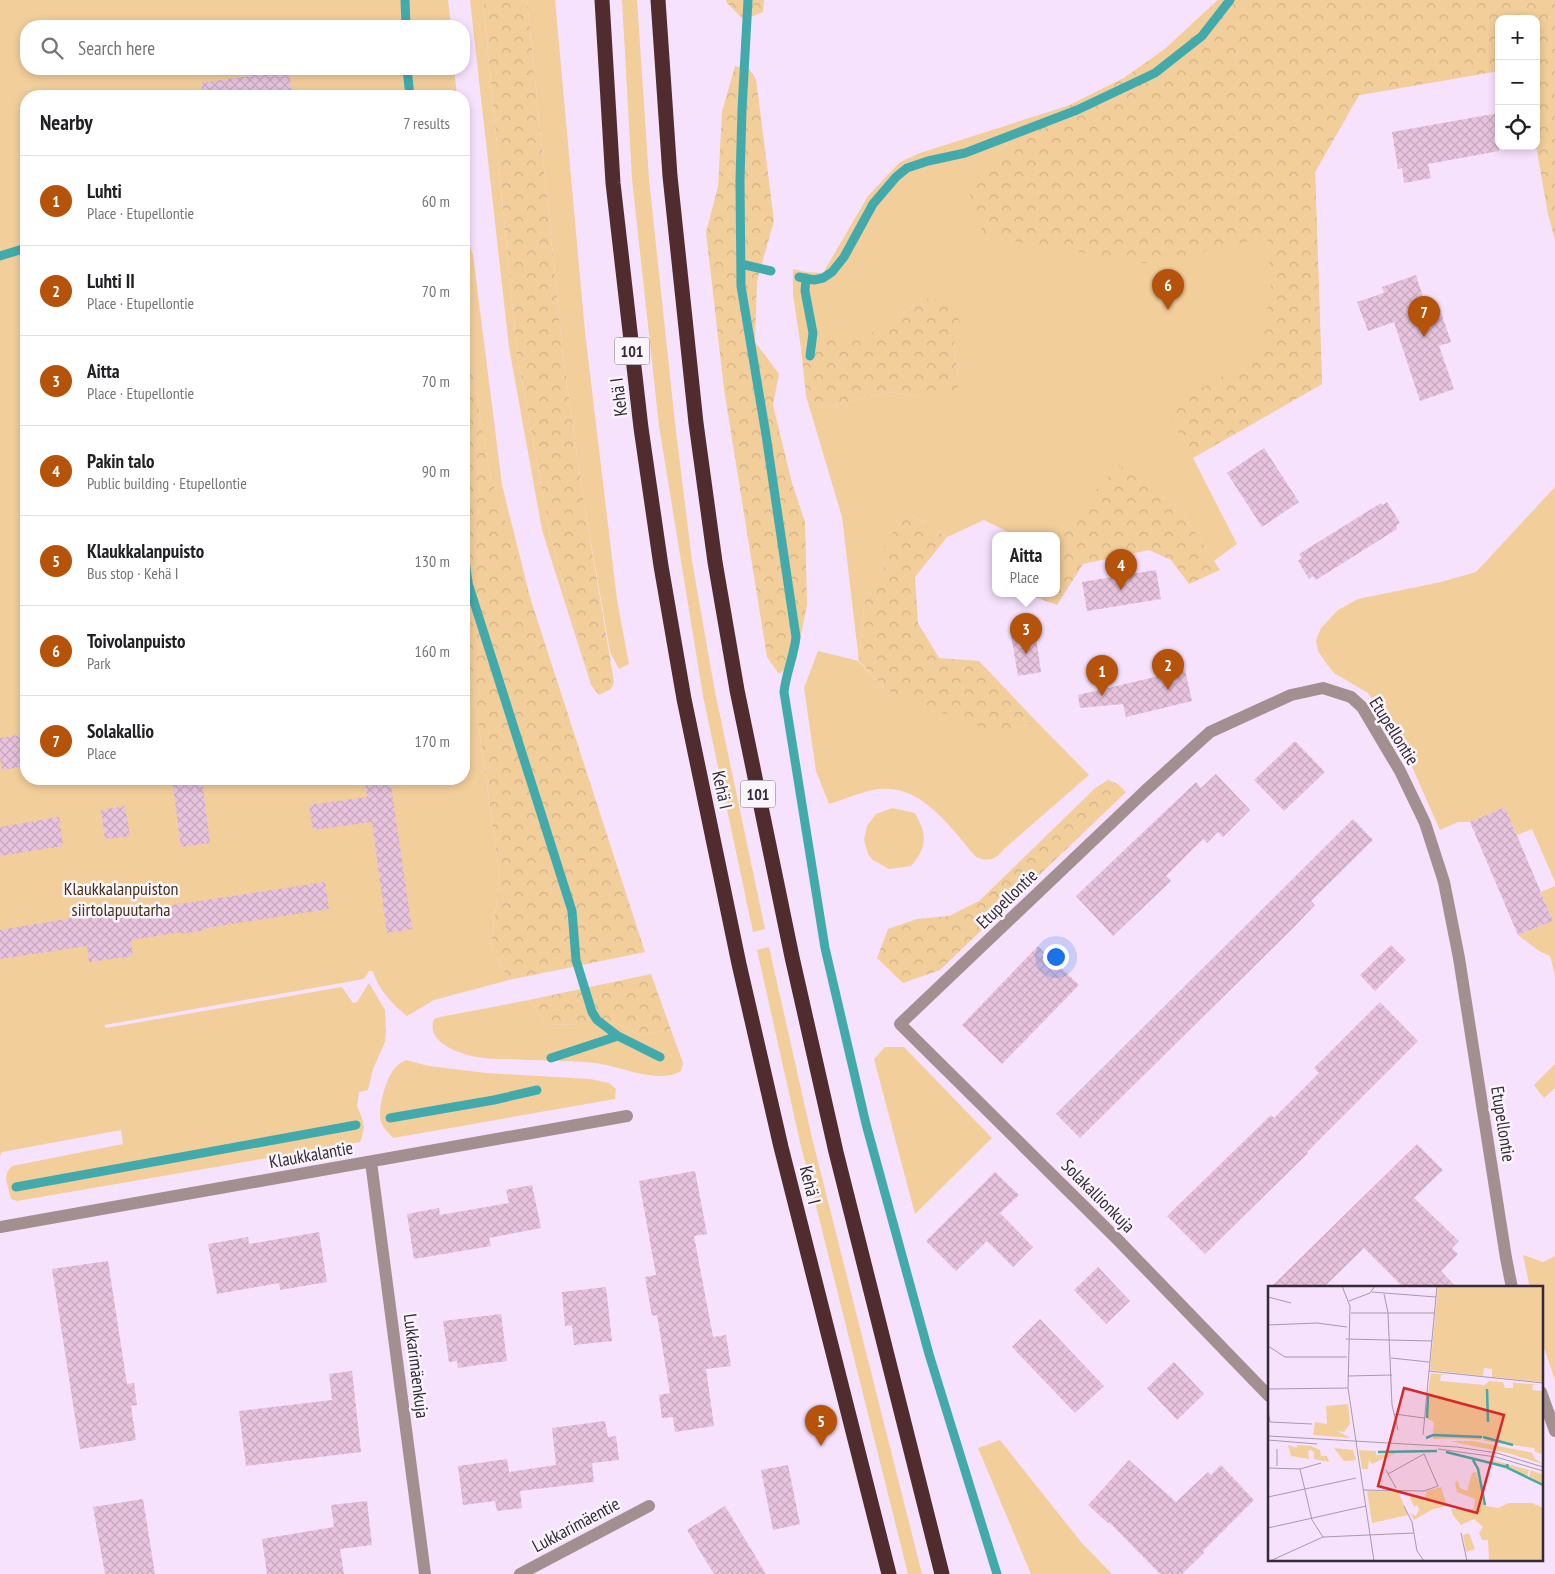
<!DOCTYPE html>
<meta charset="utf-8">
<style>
body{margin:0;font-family:"PT Sans Narrow",sans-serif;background:#f2f2f2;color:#202124}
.controls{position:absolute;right:15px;top:15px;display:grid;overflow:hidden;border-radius:10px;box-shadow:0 2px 8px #0003}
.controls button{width:45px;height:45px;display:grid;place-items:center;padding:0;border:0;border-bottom:1px solid #e0e0e0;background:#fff;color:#202124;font:25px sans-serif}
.you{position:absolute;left:1055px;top:956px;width:18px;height:18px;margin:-12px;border:4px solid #fff;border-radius:50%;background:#1a73e8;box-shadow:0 0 0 8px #1a73e833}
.badge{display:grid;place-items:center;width:32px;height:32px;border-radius:50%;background:#b45309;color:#fff;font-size:16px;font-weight:700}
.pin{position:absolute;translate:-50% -41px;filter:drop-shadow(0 1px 2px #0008)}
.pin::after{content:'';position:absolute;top:26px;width:18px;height:15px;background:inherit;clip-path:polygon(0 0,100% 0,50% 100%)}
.popup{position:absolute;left:992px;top:532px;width:68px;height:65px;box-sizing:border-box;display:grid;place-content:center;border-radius:10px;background:#fff;filter:drop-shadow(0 1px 4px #0005);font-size:16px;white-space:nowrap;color:#757577}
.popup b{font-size:19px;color:#202124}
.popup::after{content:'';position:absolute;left:50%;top:100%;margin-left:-10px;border:10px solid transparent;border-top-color:#fff}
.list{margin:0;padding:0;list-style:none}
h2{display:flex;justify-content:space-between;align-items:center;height:65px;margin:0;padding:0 20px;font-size:21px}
h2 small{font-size:16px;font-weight:400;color:#757577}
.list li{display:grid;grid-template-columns:32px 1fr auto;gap:15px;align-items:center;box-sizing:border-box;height:90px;padding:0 20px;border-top:1px solid #e0e0e0}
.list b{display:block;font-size:19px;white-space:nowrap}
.list p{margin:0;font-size:16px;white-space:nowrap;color:#757577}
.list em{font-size:16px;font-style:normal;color:#757577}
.icon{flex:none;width:28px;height:28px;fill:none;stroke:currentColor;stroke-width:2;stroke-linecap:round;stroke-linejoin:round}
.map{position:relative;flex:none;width:1555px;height:1574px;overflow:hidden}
.search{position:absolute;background:#fff;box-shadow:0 2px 8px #0003;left:20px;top:20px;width:450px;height:55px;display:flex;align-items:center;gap:12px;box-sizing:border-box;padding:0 18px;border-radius:20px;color:#757577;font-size:19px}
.panel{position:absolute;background:#fff;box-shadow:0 2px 8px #0003;left:20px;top:90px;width:450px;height:695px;border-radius:20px}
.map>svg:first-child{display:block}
.green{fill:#f2ce9b}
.forest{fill:url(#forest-crowns)}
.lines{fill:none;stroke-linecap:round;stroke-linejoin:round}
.stream{stroke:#43aaac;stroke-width:9}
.building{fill:url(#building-cross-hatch)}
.street{stroke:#a38f8f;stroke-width:12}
.highway{stroke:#502c2e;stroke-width:15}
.labels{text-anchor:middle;stroke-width:5;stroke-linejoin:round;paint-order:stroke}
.shield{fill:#faf5fc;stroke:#6f6773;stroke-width:1}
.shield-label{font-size:16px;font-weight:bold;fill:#342a38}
.street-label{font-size:18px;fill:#342a38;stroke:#faf5fc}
.park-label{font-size:18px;fill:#453317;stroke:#faf5fc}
.inset-river{fill:none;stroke:#43aaac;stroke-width:2.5}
.inset-road{fill:none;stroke:#a898ae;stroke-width:1}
.view{fill:#d62828;fill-opacity:0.15;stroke:#d62828;stroke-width:2.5}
.inset-edge{fill:none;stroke:#342a38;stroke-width:2.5}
</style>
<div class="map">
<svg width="1555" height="1574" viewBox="0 0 1555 1574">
<defs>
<pattern id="forest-crowns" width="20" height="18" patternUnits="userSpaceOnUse" patternTransform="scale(1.25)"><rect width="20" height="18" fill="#f2ce9b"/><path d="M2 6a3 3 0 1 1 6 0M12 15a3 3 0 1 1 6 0" fill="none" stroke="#d0b186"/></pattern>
<pattern id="building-cross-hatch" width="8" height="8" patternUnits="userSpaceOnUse" patternTransform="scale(1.25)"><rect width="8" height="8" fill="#e7c3dd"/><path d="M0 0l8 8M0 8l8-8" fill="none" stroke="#c7a8be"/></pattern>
</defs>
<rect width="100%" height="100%" fill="#f6e2fd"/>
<path class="green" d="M0,0H448L451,26H26V69H454L457,96H26V779H464V644L468,654L500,876L491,946L509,980L434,1000L407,1016C393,1005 377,988 373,971H369L364,979L104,1025L106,1028L342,987L353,1003L357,1002L369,983L385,1010L386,1033L385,1042L373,1069L368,1090L359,1092L357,1106L362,1118L364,1127L362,1137L360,1142L17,1201L11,1199L6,1179L7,1172L12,1166L123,1144L121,1130L2,1152L0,1156Z
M470,0H483L517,354L550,534L591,685L542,530L509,347Z
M527,0H555L585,332L617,600L629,664L619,669L610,652L584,503L563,356Z
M622,0H637L649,179L675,423L692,561L715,692L765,929L753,932L703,696L659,426L632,179Z
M1218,0H1555L1536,19H1499V71L1359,95L1315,172L1322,384L1193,458L1237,544L1214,561L1179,508L1119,466L1055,535H1014L984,520L947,537L909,513L886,542L884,573L865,598L859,662L887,691L1017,728L1037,722L1089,775L1004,849C995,860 989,862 976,857C951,829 924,786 881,789C869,789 842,800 829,804L816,771L804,688L818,651L859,661L842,517L806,396L822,408L890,392L920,397L959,379L953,344L923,298L900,316L863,339L818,338L801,348L793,295V269L806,272L823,273L868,196L900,162L920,153L1070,105L1124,78L1165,49Z
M464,243L470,246L473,255L502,485L536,621L490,474L473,373L464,340Z
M1555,487V882L1532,829L1517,835L1505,807L1470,822H1458L1440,830L1401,742L1368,693L1334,673L1326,663L1318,651L1316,640L1321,628L1338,610L1358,599L1441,582L1476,572Z
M892,808L915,813C927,835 928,846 911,866L889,869L873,860L868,854L864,840L867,826L876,814Z
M1555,886V975L1550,956L1539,951L1518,935L1553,921L1541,892Z
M769,947L812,1138L922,1574H908L800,1142L757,950Z
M529,1000L547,1025L616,1023L640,1035L671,1030L683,1063L681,1071C659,1085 620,1066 595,1063C566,1060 536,1061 507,1059C497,1059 487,1059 477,1057C460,1054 425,1043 434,1019L440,1017Z
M885,1047H904L992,1138L915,1214L874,1059Z
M406,1060L429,1066L486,1073L590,1079L609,1083L616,1089L615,1099L393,1138C389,1133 383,1128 381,1122C377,1110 386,1079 394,1069C397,1065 401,1062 406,1060Z
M1555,1064V1088L1544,1098L1534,1085Z
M1523,1255L1543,1262L1555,1256V1380L1541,1339V1288H1530Z
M1000,1440L1081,1542L1112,1574H1031L978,1448Z"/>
<path class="forest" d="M483,0H527L563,356L584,503L614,682L611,689L599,695L591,685L550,534L517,354Z
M726,0H764L763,12L744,20L727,3Z
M1218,0H1555V240L1548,214L1536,146V19H1499V71L1359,95L1315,172L1322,384L1192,458L1166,410L1259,354L1271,289L1267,237L1150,264L984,236L966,185L1070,105L1124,78L1165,49Z
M735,66L749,69L756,79L774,221L757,281L755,342L779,374L773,405L792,483L805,522L807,605L796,659L779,674L767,657L724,389L706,232L718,187L722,112Z
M923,298L949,301L963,328L953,344L959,379L958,390L949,397H920L890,392L822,408L806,396L801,348L818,338H863L900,316Z
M464,340L473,373L490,474L645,952L509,980L491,946L500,876L468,654L464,644Z
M1119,465L1179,508L1220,570L1189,584L1171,560L1149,550L1083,564L1057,605L1024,593H1056L1055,535Z
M909,513L947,537L915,577L918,623L939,658L979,661L1037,722L1017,728L986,729L887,691L859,661L865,597L884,573L885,542Z
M1108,780L1118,784L1126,792L940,970L903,983L877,958L888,929L917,919L949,916L979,901L1083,800L1095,788Z
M651,974L671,1030L640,1035L616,1023L547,1025L529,1000Z"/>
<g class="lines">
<path class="stream" d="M405,0L406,26
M748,0L742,110L740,180L741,286L766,435L796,637C794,656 786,673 784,692L825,948L866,1124L929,1354L997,1574
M407,69L410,96
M0,256L26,248
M741,264L771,271
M799,277L814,280L823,278L832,272L844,257L873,204L896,177L907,168L928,161L965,153L1077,110L1155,73L1202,36L1230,0
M806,278L805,291L813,333L810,356
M464,552L468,583L572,911L576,960L592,1012L597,1020L618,1036L660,1057
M551,1058L618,1036
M390,1118L494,1100L537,1090
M16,1187L356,1125"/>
</g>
<path class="building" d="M289,70L292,96H202L201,83Z
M1499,113V151L1428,164L1431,178L1404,183L1402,168L1398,169L1392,132Z
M1416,275L1428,313L1440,309L1451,342L1439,346L1454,389L1420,401L1394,322L1368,331L1357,302L1384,293L1382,287Z
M1264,448L1299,502L1262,527L1227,473Z
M1387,502L1400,523L1396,526L1397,529L1316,580L1313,576L1309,579L1298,561L1302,558L1299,554L1381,503L1383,505Z
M1156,570L1161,599L1087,611L1082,582Z
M1035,631L1041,672L1018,676L1011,635Z
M1185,670L1192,701L1126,717L1123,704L1080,708L1078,695Z
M26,734V766L2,770L0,758V738Z
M1295,741L1325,772L1284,811L1254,780Z
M1216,774L1250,810L1223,837L1218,832L1207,843L1203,839L1166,876L1171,881L1113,936L1076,896L1196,782L1201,788Z
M172,779H202L210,843L181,847Z
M382,779H390L412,929L387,933L372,822L313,830L309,805L367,797L365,781Z
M125,806L130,836L105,839L101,810Z
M1505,807L1553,921L1518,935L1470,822Z
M59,817L63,846L0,856V827Z
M1353,819L1373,840L1311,901L1315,905L1294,927L1080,1138L1056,1114Z
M325,882L329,909L206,928V930L181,934V932L131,940L133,956L89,962L87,946L0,959V930L78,917V919L140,909V910Z
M1391,945L1406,960L1375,991L1360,975Z
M1038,946L1079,985L1002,1064L962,1025Z
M1380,1002L1418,1041L1307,1152L1308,1153L1205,1254L1167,1216L1271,1115L1274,1118L1319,1073L1314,1068Z
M1417,1144L1443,1170L1414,1198L1459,1241L1452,1248L1458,1254L1441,1271L1457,1288H1404L1364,1248L1323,1288H1270Z
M695,1171L707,1234L694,1236L713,1337L726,1335L731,1366L706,1369L714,1426L675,1432L673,1417L662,1418L659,1395L670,1393L657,1315L652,1316L645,1277L656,1275L639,1181Z
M995,1172L1019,1195L1000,1213L1033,1247L1013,1267L987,1241L956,1271L926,1241Z
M532,1185L541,1228L489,1238L491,1246L414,1259L407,1214L439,1208L440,1215L509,1203L506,1190Z
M319,1232L327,1282L280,1290L279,1283L217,1294L208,1244L248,1237L249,1244Z
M108,1261L127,1384L134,1383L137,1405L131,1406L136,1440L80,1449L52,1269Z
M1098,1267L1130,1301L1106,1324L1074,1290Z
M606,1287L612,1341L574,1345L572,1325L565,1326L562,1292Z
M501,1314L507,1361L458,1368L457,1361L449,1362L443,1321Z
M1040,1319L1104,1386L1075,1413L1012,1347Z
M1174,1362L1204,1394L1177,1420L1147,1388Z
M352,1371L361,1452L246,1466L239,1411L332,1400L329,1374Z
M605,1421L608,1437L616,1436L619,1460L592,1463L594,1482L520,1491L522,1508L497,1511L495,1501L463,1505L458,1466L507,1459L509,1472L556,1465L552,1428Z
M1129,1460L1176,1502L1208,1472L1211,1475L1221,1465L1254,1500L1203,1551L1204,1553L1182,1574H1160L1109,1522L1108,1523L1088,1505Z
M788,1465L800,1524L773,1530L761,1470Z
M143,1499L155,1574H105L93,1507Z
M367,1501L372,1545L340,1549L344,1574H267L262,1539L334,1527L331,1505Z
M725,1506L766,1574H714L701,1553L687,1530Z"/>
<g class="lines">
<path class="street" d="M371,1162L425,1574
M0,1227L627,1116
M1541,1392L1555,1431
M1269,1396L1118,1240L900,1024L1145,791L1210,732L1291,695L1323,688L1351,697L1362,707L1400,771L1425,823L1444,882L1459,958L1506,1258L1512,1288
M520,1574L649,1506"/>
<path class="highway" d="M602,0L613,183L641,428L661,566L684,699L739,964L781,1147L889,1574
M658,0L670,176L696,423L715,562L737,690L792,957L836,1152L942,1574"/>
</g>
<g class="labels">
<g class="shield">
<rect x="614.5" y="337.5" width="35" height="27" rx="4"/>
<rect x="740.5" y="780.5" width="35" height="27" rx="4"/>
</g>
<g class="shield-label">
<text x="632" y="357">101</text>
<text x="758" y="800">101</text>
</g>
<g class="street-label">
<text transform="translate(619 397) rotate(-97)" y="6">Kehä I</text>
<text transform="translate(1394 731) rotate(58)" y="6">Etupellontie</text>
<text transform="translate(722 790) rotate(78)" y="6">Kehä I</text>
<text transform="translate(1007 899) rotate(-44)" y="6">Etupellontie</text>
<text transform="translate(1503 1124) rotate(81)" y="6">Etupellontie</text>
<text transform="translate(311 1155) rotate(-10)" y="6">Klaukkalantie</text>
<text transform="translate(810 1185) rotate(76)" y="6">Kehä I</text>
<text transform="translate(1098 1196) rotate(45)" y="6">Solakallionkuja</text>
<text transform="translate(416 1366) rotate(83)" y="6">Lukkarimäenkuja</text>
<text transform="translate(576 1525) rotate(-28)" y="6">Lukkarimäentie</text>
</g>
<g class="park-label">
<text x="121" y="895">Klaukkalanpuiston<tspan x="121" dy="21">siirtolapuutarha</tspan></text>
</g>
</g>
<g transform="translate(1268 1286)">
<rect width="275" height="275" fill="#f6e2fd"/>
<path d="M170,0H275V96L224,91V83L216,82L215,90L162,84ZM163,87L180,89H173L172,95L217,99L221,95L235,96L237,102H245V97L240,96L272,99H265L264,104L275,105V127L266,155L269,156L267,166L266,162L216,155L217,149L212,154L187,152L206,150L165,144L166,136L158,132L160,109L162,117L160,107ZM183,156L232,163L264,172L265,167L266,172L275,178L233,165ZM66,162L85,164L88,174L76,175ZM91,164L108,165V169L128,167L104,178L101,174L100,183H94ZM173,201L179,220L165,223L146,234L142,227L148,230L151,223L149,219L146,221L140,207L157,211L159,205ZM130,205L140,229L104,237L99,205ZM201,247L207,263L198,266L195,249Z" fill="#f2ce9b"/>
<path d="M213,8L219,10L222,28H214L200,15L204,11L212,13ZM80,118L82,138L76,146L69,145L83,152L45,149L47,136L59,138L58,120ZM273,127H275V168L267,166L269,156L266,155ZM165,144L191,146L212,152L165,153ZM182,155H205L265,167L264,172ZM20,159L29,162V159L43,160L52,164L53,170H59L61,176L46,173V166L43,164L40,165L41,173L23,170ZM225,174L261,184L259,191L222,177ZM263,184L275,189V200L261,192ZM208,186L218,220L230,222L241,217H264L275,222V275H221L220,254H214L211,247L215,241L206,233L193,239L185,229L183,223H206L207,213L189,206L187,196L190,195L192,202L199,205L204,187Z" fill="#f2ce9b"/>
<path class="inset-river" d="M219,103L220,136M159,132L160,110M215,151L245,159M158,152L165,149L214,151M110,166L169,165M178,166L239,181M205,174L210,183L217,219M239,178L240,182L275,199"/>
<path class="inset-road" d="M74,0L82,20L80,102L106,275M104,6L168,11M116,8L120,27L124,119L130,144M0,11L23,17M81,15L102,7L107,0M83,27H166M0,39L49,37L79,41M78,53L164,55M0,60L17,71H79M123,72L161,76M161,85L275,97M80,90L124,89M0,103L80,102M0,125L2,136L44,138M126,128L156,132M155,149L169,0M0,150L189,161L229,167L275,181M0,154L49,158M9,163V180M170,163L228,171L275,185M0,182L32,183L53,177M32,183L44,234L55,251M118,184L128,202M95,204L156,205L170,200L156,168L120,188M0,211L88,192M136,220L144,236L149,265L156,275M0,242L98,220M193,247L199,275M2,275L55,251L146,247M115,275H147"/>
<path class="view" d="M136,102L236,129L209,227L110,200Z"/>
<rect width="275" height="275" class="inset-edge"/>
</g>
</svg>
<div class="controls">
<button>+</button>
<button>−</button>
<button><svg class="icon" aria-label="locate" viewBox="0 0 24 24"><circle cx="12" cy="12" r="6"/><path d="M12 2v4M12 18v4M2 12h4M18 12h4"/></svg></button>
</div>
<div class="you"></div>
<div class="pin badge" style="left:1102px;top:696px">1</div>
<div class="pin badge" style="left:1168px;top:690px">2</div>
<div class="pin badge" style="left:1026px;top:654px">3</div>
<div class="popup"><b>Aitta</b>Place</div>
<div class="pin badge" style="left:1121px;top:590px">4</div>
<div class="pin badge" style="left:821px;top:1446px">5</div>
<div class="pin badge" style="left:1168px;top:310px">6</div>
<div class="pin badge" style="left:1424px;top:337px">7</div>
<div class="search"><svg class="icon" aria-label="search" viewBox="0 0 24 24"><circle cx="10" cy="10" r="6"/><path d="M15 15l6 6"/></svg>Search here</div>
<section class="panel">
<h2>Nearby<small>7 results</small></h2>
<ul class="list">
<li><span class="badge">1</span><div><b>Luhti</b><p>Place · Etupellontie</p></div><em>60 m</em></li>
<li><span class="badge">2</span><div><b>Luhti II</b><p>Place · Etupellontie</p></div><em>70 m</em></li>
<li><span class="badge">3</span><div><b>Aitta</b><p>Place · Etupellontie</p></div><em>70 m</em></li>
<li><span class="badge">4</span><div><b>Pakin talo</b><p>Public building · Etupellontie</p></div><em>90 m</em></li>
<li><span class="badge">5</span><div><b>Klaukkalanpuisto</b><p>Bus stop · Kehä I</p></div><em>130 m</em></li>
<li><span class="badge">6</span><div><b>Toivolanpuisto</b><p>Park</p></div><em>160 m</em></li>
<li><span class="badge">7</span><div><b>Solakallio</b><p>Place</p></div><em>170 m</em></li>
</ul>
</section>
</div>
